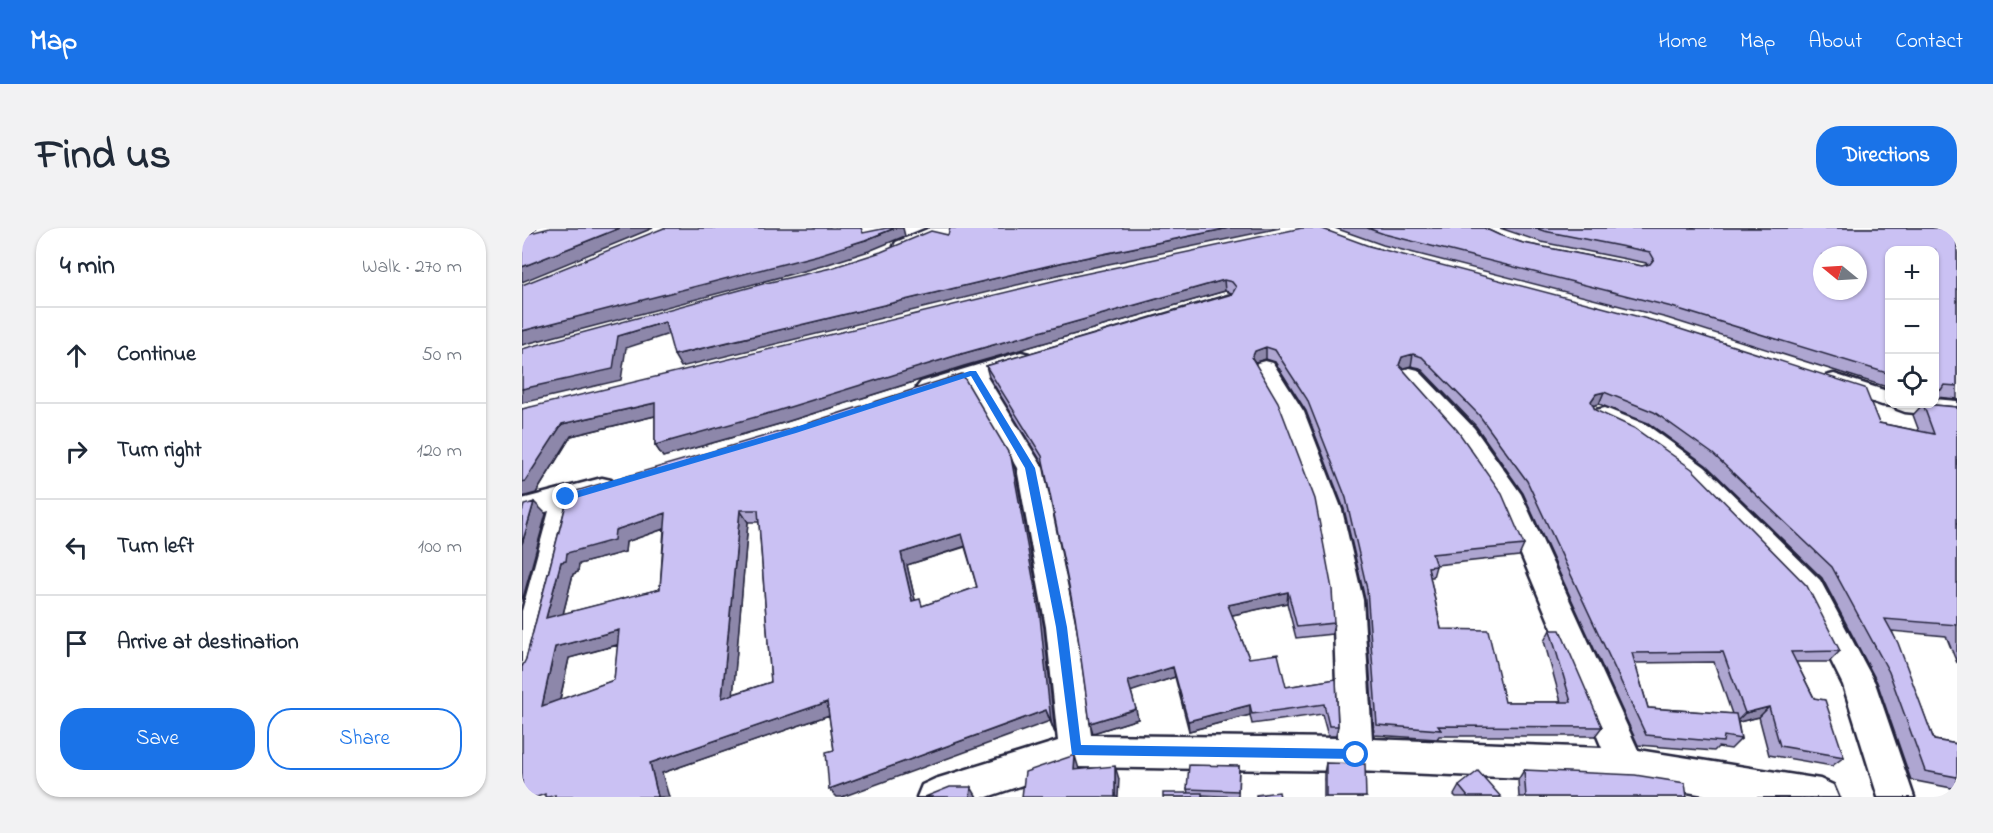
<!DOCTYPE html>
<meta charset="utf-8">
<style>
body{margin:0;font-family:"Indie Flower",sans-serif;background:#f2f2f3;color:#1f2937}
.controls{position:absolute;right:18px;top:18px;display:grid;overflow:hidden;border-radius:12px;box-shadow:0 2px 4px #0004}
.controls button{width:54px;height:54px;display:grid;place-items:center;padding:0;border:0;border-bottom:2px solid #e0e1e3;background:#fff;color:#1f2937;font:30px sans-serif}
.compass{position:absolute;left:1291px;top:18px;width:54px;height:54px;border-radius:50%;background:#fff;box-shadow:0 2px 4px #0004;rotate:288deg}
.stop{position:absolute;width:18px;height:18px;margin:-14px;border:4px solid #1a73e8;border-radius:50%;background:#fff}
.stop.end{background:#1a73e8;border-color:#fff;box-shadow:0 2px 6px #0008}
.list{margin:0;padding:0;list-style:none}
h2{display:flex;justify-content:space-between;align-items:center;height:78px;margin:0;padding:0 24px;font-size:26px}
h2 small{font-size:20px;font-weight:400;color:#747a83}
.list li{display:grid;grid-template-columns:39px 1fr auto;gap:18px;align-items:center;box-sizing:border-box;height:96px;padding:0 24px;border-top:2px solid #e0e1e3}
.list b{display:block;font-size:22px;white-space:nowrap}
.list em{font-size:20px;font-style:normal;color:#747a83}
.actions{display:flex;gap:12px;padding:18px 24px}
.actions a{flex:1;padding:14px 0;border:2px solid #1a73e8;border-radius:24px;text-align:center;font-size:21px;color:#1a73e8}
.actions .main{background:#1a73e8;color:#fff}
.icon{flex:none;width:33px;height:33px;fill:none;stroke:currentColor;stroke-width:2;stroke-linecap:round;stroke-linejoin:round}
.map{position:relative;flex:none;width:1435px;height:569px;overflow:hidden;border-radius:24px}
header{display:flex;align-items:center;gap:36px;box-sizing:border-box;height:84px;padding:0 30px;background:#1a73e8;color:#fff}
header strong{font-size:28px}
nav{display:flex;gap:33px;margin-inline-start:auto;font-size:21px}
.intro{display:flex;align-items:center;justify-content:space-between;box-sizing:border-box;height:144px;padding:0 36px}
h1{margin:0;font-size:42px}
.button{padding:15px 27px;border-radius:24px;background:#1a73e8;color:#fff;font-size:21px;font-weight:700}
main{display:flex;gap:36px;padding:0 36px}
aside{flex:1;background:#fff;border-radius:24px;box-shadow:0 2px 4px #0004}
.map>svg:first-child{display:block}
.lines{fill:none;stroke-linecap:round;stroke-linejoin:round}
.street-casing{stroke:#22223b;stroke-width:5}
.street{fill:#fff;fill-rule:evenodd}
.wall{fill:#aea6d1;stroke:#22223b;stroke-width:1.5;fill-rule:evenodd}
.shaded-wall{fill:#8d87aa;stroke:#22223b;stroke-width:1.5}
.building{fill:#cac1f3;stroke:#22223b;stroke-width:1.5;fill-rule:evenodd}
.route{fill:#1a73e8}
</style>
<header>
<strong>Map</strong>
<nav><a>Home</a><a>Map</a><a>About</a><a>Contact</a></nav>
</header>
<div class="intro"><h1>Find us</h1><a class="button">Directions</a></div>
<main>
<aside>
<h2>4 min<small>Walk · 270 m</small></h2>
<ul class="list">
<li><svg class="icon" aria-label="ahead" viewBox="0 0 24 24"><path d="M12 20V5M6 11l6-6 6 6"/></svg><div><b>Continue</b></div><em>50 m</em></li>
<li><svg class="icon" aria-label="right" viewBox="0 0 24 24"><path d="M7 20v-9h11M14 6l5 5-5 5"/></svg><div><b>Turn right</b></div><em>120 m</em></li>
<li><svg class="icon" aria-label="left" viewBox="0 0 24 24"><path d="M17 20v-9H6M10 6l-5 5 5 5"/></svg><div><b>Turn left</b></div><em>100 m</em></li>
<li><svg class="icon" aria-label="arrive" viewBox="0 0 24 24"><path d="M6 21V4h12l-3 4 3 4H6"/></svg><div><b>Arrive at destination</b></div></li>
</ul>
<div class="actions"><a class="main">Save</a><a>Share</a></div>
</aside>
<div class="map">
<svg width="1435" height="569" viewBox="0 0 1435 569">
<rect width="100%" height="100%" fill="#fff"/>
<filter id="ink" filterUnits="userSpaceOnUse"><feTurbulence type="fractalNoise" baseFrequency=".0167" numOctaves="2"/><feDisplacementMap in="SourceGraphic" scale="12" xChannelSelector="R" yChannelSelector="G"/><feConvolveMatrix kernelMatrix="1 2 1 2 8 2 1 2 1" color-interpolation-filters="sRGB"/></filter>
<g filter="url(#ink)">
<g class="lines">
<g class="street-casing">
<path id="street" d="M408,0H433L430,4L388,22H374L372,18L374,14Z
M499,124L507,126L510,131L507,136L465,149L521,240L554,399L569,507L816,510L811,372L794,282L758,184L732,140L735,135L743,133L751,135L782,184L820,282L841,372L850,511L1080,520L978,276L934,212L877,147L880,142L888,140L896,142L952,200L999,266L1116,522L1298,551L1311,557L1316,569H1195L1105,554L834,543L554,539L465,569H395L400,557L413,551L536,513L524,399L495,240L445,155L407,166L399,164L395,159L399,154Z
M1312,146L1368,164V176H1412V171L1435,173V189L1383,184L1375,181L1373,178L1360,177L1304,158L1301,153L1304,148Z
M1083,180L1125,197L1183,239L1298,352L1353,455L1392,569H1356L1321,457L1277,368L1165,251L1107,209L1074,194L1071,188L1074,182Z
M80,250L89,252L93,259L89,266L56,275L16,442L11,452L0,456V383L27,283L0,291V271Z"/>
</g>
<use href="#street" class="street"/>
</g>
<path class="wall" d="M813,0H962L977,7L1001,15L1120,38L1125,37L1124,35L1019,14L978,0H1435V171L1414,169L1413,170V22H1368V160L1145,90L861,17Z
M847,18L1357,195L1397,203L1391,187L1401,176L1435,179V435L1424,408L1370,403L1412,512L1435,516V561L1389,552L1355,454L1300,350L1184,237L1126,195L1077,176L1071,177L1073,182L1318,423L1307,434H1274L1322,529L1310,538L1247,527L1237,489L1216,494L1219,511L1209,521L1196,519L1192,523L1116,517L1001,265L954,198L898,140L889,138L880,140L1002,317L997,328L914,337V338L911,349H908L919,401L983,474H1039L1022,413L1028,402L1080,499L1073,508H917L915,511L852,507L843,371L822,281L784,183L753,134L744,131L733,134L812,395L810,406L774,410L765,375L710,387L727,430L764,459L814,451L816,498L814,508H806L800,486L730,496L728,487L667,503L653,449L609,463L616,491L571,505L553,388L522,238L467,149L464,138L710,65L703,63L442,138L261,195L141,229L133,217V188L49,208L14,265L0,181ZM1192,434L1210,486L1126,480L1113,435Z
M493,241L522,399L533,505L528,493L312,522L307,487L140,545L0,569L4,431L47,265ZM226,294H237L249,454L211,466ZM142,301L138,361L41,386L51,346L56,344L57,336L103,324L104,314ZM443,319L455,359L401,378L393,372L385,337ZM96,417L92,452L38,472L47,430Z
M804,535L844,569H802V545Z
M717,538L716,569L680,567V569H641L666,565L665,561Z
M1002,542L1165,569H997L996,552Z
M937,558L979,569H934L932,567Z"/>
<path class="shaded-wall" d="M0,0H15L0,4Z
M98,0H131L0,54V39Z
M373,0H381L383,8L347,23L300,38L0,117V103L344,12Z
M707,0H758L544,45L159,139L152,127L542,34Z
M702,52L703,63L442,138L261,195L141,229L133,217L439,126Z
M143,94L150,105L104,120L99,152L0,175V161L96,108Z
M744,119V131L733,134L730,130L733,123Z
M891,126L889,138L878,141L877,137L880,129Z
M1082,164L1077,176L1069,178V173L1074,166Z
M133,175L141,186L49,208L14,265L0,269V254L40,196Z
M489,229L493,241L522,399L533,505L529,494Z
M12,274L24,286L0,374V316Z
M218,282L226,294L210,481L200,470Z
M144,285L153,297L104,314L103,324L57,336L56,344L51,346L37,402L24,390L39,334L45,325L93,302Z
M440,306L444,318L385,337L396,385L390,373L379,325Z
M766,364L765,375L706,388V377Z
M97,402L109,413L47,430L34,489L20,478L33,419Z
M651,439L653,449L608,464L606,453Z
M305,474L313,485L140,545L147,569H136L128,535Z
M728,477V487L667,503L666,493Z
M1247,479L1237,489L1213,495L1223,485Z
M614,481L616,491L571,505L568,495Z
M524,482L528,493L320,569H315L307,561Z
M553,528L557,541V555L552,542Z
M593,538L597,551L596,569H593Z
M449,559L455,569H448Z"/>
<path class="building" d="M28,0H98L0,39V7Z
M142,0H339L341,5L365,0H373L343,12L296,27L0,103V57Z
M428,0H707L542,34L152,127L143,94L96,108L91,141L0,161V121L244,55L309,40L359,24L409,3L426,7Z
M780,0H798L847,18L1133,93L1343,160L1357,195L1412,206L1401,176L1435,179V397L1363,391L1376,415L1412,512L1435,516V549L1403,543L1367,444L1310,339L1191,226L1132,184L1082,164L1074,166L1069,173L1073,182L1112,200L1170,241L1285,358L1318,423L1269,424L1292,470L1303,472L1322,529L1258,518L1247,479L1223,485L1201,424L1110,425L1126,480L1214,486L1219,511L1202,508L1201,514L1124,507L1005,253L957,187L900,129L891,126L880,129L877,137L935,202L980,266L1002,317L910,326L914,338L906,339L919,401L966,402L983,474H1049L1028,402H1038L1080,499L916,498L919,502L855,497L845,361L824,270L785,171L753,122L744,119L733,123L730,130L756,174L793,271L810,361L812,395L775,399L766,364L706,377L727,430L756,426L764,459L814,451L816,498H807L802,476L730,486L728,477L666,493L651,439L606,453L614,481L568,495L553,388L520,228L464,138L710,66L714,59L710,54L702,52L439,126L255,183L133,217V175L40,196L3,253L0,254V181L543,50Z
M845,0H962L977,7L1001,15L1120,38L1128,36L1132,31L1128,24L1022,3L1013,0H1435V158L1422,157L1419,162H1413V22H1368V146L1150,79L862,6ZM1300,27H1336V63H1300Z
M440,146L489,229L518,388L529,494L524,482L307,561L304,524L312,522L305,474L128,535L136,569H33V567L27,569H23V566L15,569H0V439L4,431L47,265L274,199ZM218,282H236L249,454L200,470ZM144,285L138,361L24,390L39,334L44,333L45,325L92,312L93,302ZM440,306L455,359L400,378L398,371L390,373L379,325ZM97,402L92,452L20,478L33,419Z
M12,274L0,316V284L2,277Z
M550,528H553L552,542L593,538V569H500L503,544Z
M804,535L843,536L844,569H804Z
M667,537L717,538L716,563L665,561Z
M1002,542L1113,547L1163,555L1165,569H1004Z
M956,543L979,569H946L937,558Z
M428,559H449L448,569H403Z
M757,564L758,569H734V567Z
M641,565H680V569H641Z"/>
</g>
<path class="route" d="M448,143H454L513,240L545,399L559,517L834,521L840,527L838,531L550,527L534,399L503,240L449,148L274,205L44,273L39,269L44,266L268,201Z"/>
</svg>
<div class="controls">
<button>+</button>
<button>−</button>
<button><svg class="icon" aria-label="locate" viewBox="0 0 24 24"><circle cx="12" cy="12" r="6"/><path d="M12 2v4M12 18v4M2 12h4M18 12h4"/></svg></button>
</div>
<svg class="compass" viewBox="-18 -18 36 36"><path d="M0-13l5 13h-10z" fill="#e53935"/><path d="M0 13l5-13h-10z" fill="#747a83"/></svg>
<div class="stop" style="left:834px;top:527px"></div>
<div class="stop end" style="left:44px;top:269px"></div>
</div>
</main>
